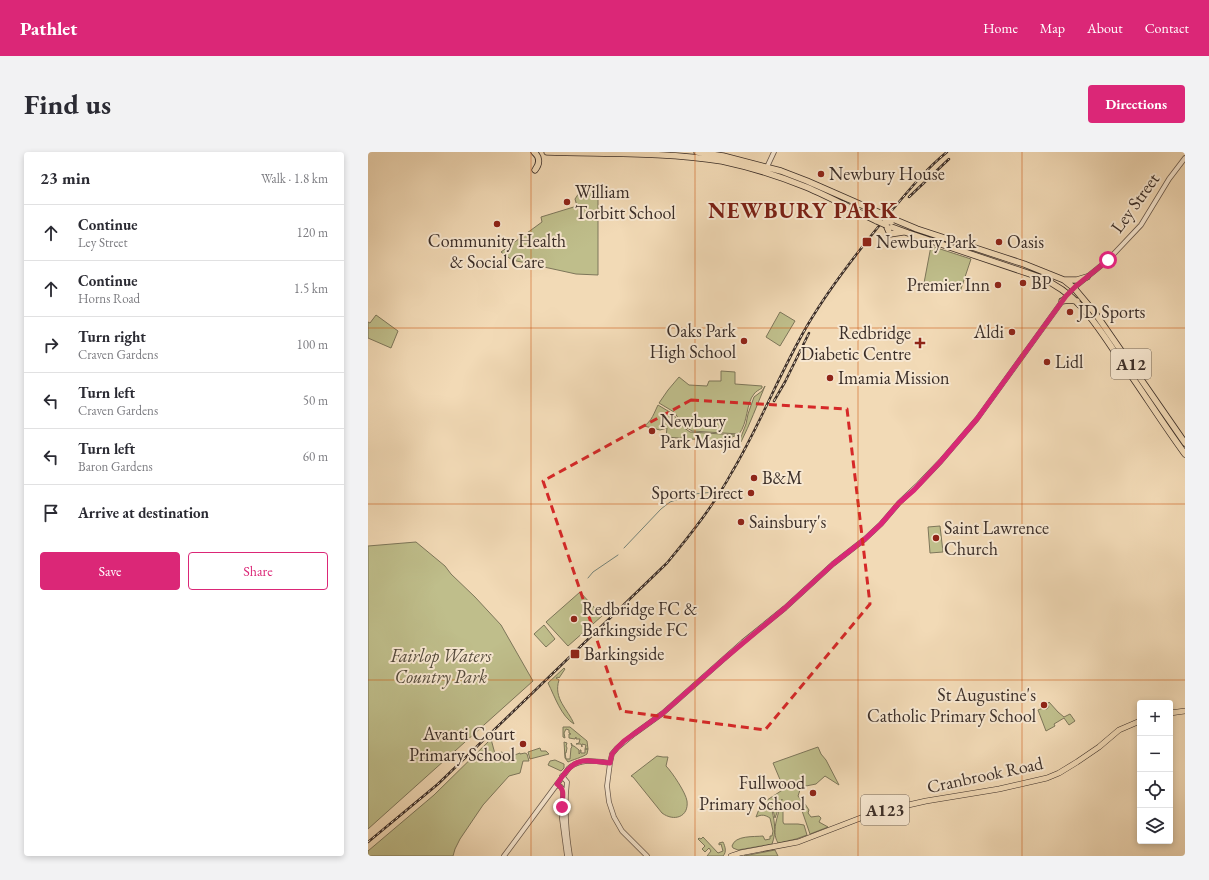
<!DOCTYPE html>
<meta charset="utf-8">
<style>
body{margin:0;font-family:"EB Garamond",serif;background:#f2f2f3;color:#2b2b33}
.controls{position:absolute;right:12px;bottom:12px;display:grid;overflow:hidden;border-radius:4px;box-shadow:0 2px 6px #0003}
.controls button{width:36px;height:36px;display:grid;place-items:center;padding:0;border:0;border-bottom:1px solid #e1e1e2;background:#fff;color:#2b2b33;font:20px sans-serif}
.stop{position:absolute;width:12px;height:12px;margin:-9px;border:3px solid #db2777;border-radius:50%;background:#fff}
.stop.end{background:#db2777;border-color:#fff;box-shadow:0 1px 4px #0008}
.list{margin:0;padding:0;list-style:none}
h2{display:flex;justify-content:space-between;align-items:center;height:52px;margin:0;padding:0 16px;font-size:17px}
h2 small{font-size:13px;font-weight:400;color:#7c7c81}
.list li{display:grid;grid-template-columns:26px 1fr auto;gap:12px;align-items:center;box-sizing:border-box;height:56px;padding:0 16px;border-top:1px solid #e1e1e2}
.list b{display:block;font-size:15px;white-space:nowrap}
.list p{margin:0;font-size:13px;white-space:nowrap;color:#7c7c81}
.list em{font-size:13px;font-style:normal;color:#7c7c81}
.actions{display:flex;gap:8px;padding:12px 16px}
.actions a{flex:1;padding:9px 0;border:1px solid #db2777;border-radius:4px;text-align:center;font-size:14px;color:#db2777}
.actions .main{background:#db2777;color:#fff}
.icon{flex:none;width:22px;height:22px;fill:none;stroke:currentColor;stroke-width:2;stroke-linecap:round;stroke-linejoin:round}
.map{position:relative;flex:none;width:817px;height:704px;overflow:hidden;border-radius:4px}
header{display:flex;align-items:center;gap:24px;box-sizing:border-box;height:56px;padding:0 20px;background:#db2777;color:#fff}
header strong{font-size:19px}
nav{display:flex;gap:22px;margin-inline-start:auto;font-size:14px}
.intro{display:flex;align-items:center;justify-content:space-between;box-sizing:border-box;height:96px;padding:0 24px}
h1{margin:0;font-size:28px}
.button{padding:10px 18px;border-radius:4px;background:#db2777;color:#fff;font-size:14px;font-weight:700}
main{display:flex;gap:24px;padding:0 24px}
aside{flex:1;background:#fff;border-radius:4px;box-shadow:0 2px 6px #0003}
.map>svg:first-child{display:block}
.green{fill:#bfbe8b;stroke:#7d765a}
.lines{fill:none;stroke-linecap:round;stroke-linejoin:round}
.stream{stroke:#758379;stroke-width:1}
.minor-casing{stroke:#69594c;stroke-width:5.5}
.major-casing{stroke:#3b2e28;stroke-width:6}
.highway-casing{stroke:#3b2e28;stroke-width:7}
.minor{stroke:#f7e7d0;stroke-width:4}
.major{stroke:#f2dab6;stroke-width:5}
.highway{stroke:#f2dab6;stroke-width:5.5}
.rail-casing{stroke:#3b2e28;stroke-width:2.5}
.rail{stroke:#f7e7d0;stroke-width:1;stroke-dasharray:3;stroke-linecap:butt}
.highway-bridge-casing{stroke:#3b2e28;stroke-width:7;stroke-linecap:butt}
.highway-bridge{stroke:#f2dab6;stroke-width:5.5}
.route{stroke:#db2777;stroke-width:5}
.marked{fill:none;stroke:#d62828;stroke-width:3;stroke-dasharray:8 5;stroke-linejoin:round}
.grid{fill:none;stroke:#ce5310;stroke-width:1;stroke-opacity:0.55}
.poi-dot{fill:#8f2418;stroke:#f7e7d0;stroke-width:1.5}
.labels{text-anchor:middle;stroke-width:4;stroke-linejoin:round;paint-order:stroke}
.shield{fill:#f7e7d0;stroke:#73665a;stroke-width:1}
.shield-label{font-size:17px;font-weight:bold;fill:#3b2e28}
.poi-label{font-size:18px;fill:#3b2e28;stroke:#f7e7d0;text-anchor:start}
.street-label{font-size:18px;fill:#3b2e28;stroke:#f7e7d0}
.park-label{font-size:18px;font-style:italic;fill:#554b3c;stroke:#f7e7d0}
.district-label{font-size:22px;font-weight:bold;letter-spacing:1px;fill:#7a1f14;stroke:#f7e7d0}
</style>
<header>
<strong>Pathlet</strong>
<nav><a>Home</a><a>Map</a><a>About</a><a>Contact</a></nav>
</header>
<div class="intro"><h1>Find us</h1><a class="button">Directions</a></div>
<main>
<aside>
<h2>23 min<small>Walk · 1.8 km</small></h2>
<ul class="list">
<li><svg class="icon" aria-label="ahead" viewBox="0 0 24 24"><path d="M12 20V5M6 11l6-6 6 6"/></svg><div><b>Continue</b><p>Ley Street</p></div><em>120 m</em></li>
<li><svg class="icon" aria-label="ahead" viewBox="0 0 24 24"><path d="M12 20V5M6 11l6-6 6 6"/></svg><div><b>Continue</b><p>Horns Road</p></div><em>1.5 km</em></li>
<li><svg class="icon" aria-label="right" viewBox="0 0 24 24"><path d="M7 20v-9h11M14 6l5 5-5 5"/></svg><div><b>Turn right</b><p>Craven Gardens</p></div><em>100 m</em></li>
<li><svg class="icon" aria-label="left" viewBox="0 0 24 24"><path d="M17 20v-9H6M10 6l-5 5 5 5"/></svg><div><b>Turn left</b><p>Craven Gardens</p></div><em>50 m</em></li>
<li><svg class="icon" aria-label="left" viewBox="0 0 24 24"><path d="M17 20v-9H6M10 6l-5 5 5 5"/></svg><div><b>Turn left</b><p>Baron Gardens</p></div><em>60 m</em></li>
<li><svg class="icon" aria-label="arrive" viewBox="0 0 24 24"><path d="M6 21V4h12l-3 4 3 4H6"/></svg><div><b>Arrive at destination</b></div></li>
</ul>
<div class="actions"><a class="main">Save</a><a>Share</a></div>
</aside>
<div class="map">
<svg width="817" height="704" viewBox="0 0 817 704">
<rect width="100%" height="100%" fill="#f2dab6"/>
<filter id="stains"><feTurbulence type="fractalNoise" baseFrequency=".005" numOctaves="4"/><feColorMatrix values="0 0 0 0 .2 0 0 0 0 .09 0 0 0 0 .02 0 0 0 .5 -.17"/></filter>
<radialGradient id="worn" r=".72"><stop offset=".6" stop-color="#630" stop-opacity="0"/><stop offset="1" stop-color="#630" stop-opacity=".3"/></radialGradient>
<path class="green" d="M230,34V123L208,122L144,108L133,100L174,70L173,65L209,54L207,47L211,41Z
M563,94L603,107L592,140L556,131Z
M412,160L427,169L412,194L398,185Z
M8,163L30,179L23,196L0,186V170L2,171Z
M353,219L367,220V232L394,234V236C391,238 388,239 386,242C378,251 380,271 371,282L324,279L316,274L306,260L291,251L300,238L311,225L321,233L339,234L341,229H353Z
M397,234C389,253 382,272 373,290H371L378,272L380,262L386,245L394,239Z
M290,253L305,262L315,275L322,280L369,283L364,285L361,290L298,285L299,276L292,278L276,274C284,269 286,261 290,253Z
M572,374L575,400L562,401L560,375Z
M48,390L77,414L83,422L107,445L133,473L165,529L0,677V394Z
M212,440L234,464L200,494L178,470Z
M176,473L187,487L178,495L166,482Z
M196,516L197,517L191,526L190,525L188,526L191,528C185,547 200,557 206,572C193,564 187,545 180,531Z
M681,550L690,560L696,565L702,562L707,569L701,573L696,566L686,572L687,574L678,579L670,558L675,556L679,557L681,554L679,553Z
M195,575H202L219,589L220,597H217L218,593L214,592V595L213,592H208L211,591L212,587H208V585L207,587L201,586V582H203L201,581V578L198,577L196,581L197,586L195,585Z
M123,587L127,602L134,600L137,608L143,605L144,604L152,601V602L157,601L159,602L161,609H155L152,621L141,624L115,653L92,687L87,697L85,704H0V699L66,643Z
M196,590L199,591L198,594L199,596L198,601H197L198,607H202L203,596L204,595L203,591L205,594H206L211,598V602L212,601V598H213V601H217V597H220L219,602C215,605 204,608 200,610L197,606Z
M450,595L453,602L458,608L471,633L457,624L448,632L433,635L430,644L433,648L432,649L437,652L441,658L440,661L443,665L451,664L453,666L451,670L460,675L442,682L431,650L417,654V656L415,657V670L416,672H430L436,673L439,683L428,687L410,691C402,678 412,660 414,647L407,666L404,654H403C406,667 409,679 404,692L370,698L365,696L364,694C367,683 386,685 395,684L397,688L402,687V684H404L405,679L402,666C397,663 394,662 388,665L393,652L416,637L405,611Z
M172,596L173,599H178L181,602L162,607L160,600Z
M289,604L295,605H300L298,614C304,620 318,641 319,649C321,665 306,670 294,661L265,625L263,624Z
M187,608L196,612V616L193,619L180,613L182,609Z
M335,685L350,701L355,699L353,692L351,693V691L355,690C357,694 359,700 355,704H339L343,699L341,696L337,700L334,697L337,694L330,687L331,686L333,687Z
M407,698L410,704H376Z"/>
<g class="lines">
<path class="stream" d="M256,396L293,357L302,350L326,342L346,340
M220,426L225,420L250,403"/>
<g class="minor-casing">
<path id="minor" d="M399,15L406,0
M194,624L199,630C196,655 198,679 202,704
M189,632L193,635L195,638L194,667L199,704
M136,704L201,616C213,606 227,609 242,611
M279,704L254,679L246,665L241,650L239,634L242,611L244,602L249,596L266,582L295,561L375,490L417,456L465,412L497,387L513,372L531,351L551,332L573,309L609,267L698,144L708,134L740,108L773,73L801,27L817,6"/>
</g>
<g class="major-casing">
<path id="major" d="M802,561L817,559
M363,704L372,701L430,690L503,662L518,658L558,649L631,637L679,626L691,621L709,610L731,595L751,578L772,569"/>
</g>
<g class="highway-casing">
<path id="highway" d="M166,0C172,5 172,12 167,18
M179,0C237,2 296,0 354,9C382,15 411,24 438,35C462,45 485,58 509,69
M329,0L355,4L413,19L439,29L512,61
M525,67L549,77L656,112L696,128L706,136L727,161L817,291
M518,73L540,81L671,125C712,142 729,174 753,209C775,240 795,272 817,302
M518,73L522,82L535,80
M696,128H709L719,125
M694,149L701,148L709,149"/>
</g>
<use href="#minor" class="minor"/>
<use href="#major" class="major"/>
<use href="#highway" class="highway"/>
<g class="rail-casing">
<path id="rail" d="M541,45L581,7
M406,249L417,230L441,181
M0,690L70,632L299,411C323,382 346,353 364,320C392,273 411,222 439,174C463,133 494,94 525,57C542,37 558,17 579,0"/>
</g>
<use href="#rail" class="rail"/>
<g class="highway-bridge-casing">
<path id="highway-bridge" d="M512,61L519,69L523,70
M509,69L518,73"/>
</g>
<use href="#highway-bridge" class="highway-bridge"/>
</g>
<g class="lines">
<path class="route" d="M194,655C194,645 198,638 189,632C207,606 210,607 242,611L244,602L249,596L256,589L295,561L356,507L417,456L465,412L497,387L513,372L531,351L546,338L573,309L609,267L698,144L708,134L740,108"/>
</g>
<path class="marked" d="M323,248L479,257L502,452L397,578L253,559L175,329Z"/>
<path class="grid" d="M163,0V704M327,0V704M490,0V704M654,0V704M0,176H817M0,352H817M0,528H817"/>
<g class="poi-dot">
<circle cx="453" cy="22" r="4"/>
<circle cx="199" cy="50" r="4"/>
<circle cx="129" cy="72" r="4"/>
<rect x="494" y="85" width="10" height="10" rx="2"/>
<circle cx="631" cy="90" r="4"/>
<circle cx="655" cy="131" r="4"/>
<circle cx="630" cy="133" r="4"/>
<circle cx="702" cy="160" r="4"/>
<circle cx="644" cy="180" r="4"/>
<circle cx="376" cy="189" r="4"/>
<path d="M550 185h4v4h4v4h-4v4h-4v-4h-4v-4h4z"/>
<circle cx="679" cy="210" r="4"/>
<circle cx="462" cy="226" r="4"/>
<circle cx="284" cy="279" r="4"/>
<circle cx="386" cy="326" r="4"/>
<circle cx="383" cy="341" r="4"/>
<circle cx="373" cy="370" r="4"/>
<circle cx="568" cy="386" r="4"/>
<circle cx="206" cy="467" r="4"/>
<rect x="202" y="497" width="10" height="10" rx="2"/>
<circle cx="676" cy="553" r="4"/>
<circle cx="155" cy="592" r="4"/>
<circle cx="445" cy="641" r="4"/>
</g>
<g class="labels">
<g class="shield">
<rect x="743" y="197" width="40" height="30" rx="3"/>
<rect x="493" y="643" width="48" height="30" rx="3"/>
</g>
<g class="shield-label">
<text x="763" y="218">A12</text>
<text x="517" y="664">A123</text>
</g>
<g class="poi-label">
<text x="461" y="28">Newbury House</text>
<text x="207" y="46">William<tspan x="207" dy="21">Torbitt School</tspan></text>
<text x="129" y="95" text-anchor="middle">Community Health<tspan x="129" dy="21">&amp; Social Care</tspan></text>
<text x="508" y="96">Newbury Park</text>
<text x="639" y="96">Oasis</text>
<text x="663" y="137">BP</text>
<text x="622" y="139" text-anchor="end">Premier Inn</text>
<text x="710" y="166">JD Sports</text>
<text x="368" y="185" text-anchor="end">Oaks Park<tspan x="368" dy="21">High School</tspan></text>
<text x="636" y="186" text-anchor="end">Aldi</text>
<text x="543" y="187" text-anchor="end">Redbridge<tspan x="543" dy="21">Diabetic Centre</tspan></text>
<text x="687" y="216">Lidl</text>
<text x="470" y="232">Imamia Mission</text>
<text x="292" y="275">Newbury<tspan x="292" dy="21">Park Masjid</tspan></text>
<text x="394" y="332">B&amp;M</text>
<text x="375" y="347" text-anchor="end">Sports Direct</text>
<text x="381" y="376">Sainsbury's</text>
<text x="576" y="382">Saint Lawrence<tspan x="576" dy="21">Church</tspan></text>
<text x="214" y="463">Redbridge FC &amp;<tspan x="214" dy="21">Barkingside FC</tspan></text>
<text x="216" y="508">Barkingside</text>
<text x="668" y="549" text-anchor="end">St Augustine's<tspan x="668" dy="21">Catholic Primary School</tspan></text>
<text x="147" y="588" text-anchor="end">Avanti Court<tspan x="147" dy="21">Primary School</tspan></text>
<text x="437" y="637" text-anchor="end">Fullwood<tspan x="437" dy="21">Primary School</tspan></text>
</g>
<g class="street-label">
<text transform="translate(767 51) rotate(-54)" y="6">Ley Street</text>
<text transform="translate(617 623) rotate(-12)" y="6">Cranbrook Road</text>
</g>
<g class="park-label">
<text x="73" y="510">Fairlop Waters<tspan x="73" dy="21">Country Park</tspan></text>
</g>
<g class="district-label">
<text x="435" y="66">NEWBURY PARK</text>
</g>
</g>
<rect width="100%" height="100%" filter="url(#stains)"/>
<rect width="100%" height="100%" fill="url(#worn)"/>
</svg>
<div class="controls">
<button>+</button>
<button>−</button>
<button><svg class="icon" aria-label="locate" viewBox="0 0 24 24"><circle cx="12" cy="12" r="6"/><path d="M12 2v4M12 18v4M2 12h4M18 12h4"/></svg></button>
<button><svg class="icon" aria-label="layers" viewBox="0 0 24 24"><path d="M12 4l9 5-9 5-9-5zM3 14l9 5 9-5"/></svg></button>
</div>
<div class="stop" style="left:740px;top:108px"></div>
<div class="stop end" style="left:194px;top:655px"></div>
</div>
</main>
